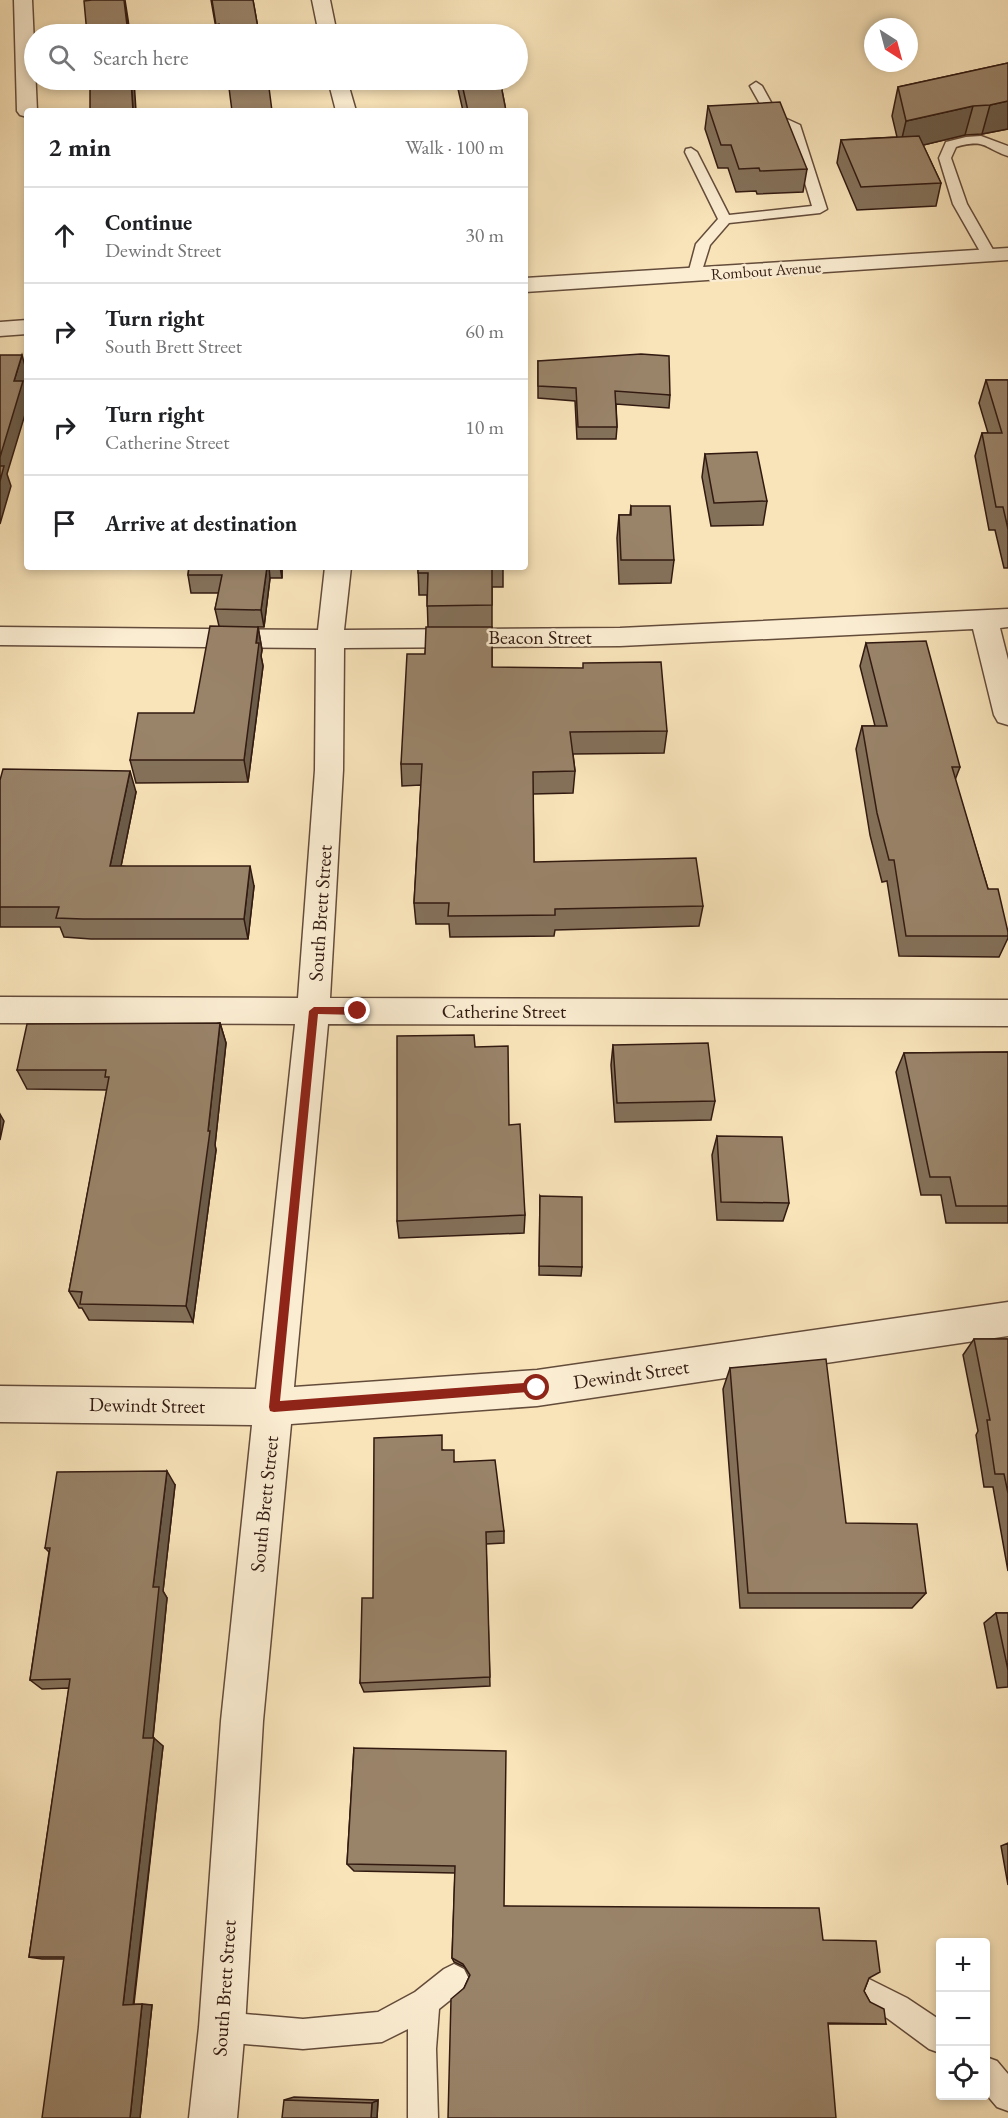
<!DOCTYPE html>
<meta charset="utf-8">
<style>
body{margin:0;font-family:"EB Garamond",serif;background:#f6f6f6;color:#202124}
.controls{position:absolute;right:18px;bottom:18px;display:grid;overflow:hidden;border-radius:6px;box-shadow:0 3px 9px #0003}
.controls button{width:54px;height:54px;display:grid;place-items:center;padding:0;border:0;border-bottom:2px solid #e0e0e0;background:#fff;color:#202124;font:30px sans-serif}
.compass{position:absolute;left:864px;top:18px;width:54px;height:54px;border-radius:50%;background:#fff;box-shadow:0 3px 9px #0003;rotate:144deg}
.stop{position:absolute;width:18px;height:18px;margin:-14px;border:4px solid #8f2418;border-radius:50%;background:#fff}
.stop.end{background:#8f2418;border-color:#fff;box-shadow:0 2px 6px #0008}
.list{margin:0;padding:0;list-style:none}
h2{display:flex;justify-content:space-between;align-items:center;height:78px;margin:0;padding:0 24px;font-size:26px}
h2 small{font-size:20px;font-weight:400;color:#757577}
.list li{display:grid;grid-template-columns:39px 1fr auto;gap:18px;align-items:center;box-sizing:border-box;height:96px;padding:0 24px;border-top:2px solid #e0e0e0}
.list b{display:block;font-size:22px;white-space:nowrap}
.list p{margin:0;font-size:20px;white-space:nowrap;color:#757577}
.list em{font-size:20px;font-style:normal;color:#757577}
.icon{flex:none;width:33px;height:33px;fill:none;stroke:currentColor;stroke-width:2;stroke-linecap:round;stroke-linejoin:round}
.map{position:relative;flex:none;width:1008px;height:2118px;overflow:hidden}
.search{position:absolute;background:#fff;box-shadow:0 3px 9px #0003;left:24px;top:24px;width:504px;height:66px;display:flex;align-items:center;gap:15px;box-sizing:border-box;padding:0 21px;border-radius:33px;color:#757577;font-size:22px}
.panel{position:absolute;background:#fff;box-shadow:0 3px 9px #0003;left:24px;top:108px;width:504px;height:462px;border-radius:6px}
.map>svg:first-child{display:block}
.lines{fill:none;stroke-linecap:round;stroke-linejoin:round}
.service-casing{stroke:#644c3b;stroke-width:3}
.minor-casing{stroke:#644c3b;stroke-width:3}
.service{fill:#fbedd2;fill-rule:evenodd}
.minor{fill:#fbedd2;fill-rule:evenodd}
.wall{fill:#84715a;stroke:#321a11;stroke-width:1.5}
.shaded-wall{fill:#6b5c4a;stroke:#321a11;stroke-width:1.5}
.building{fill:#998369;stroke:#321a11;stroke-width:1.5}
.route{fill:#8f2418}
.labels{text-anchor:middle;stroke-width:5;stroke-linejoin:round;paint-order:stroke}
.far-street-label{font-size:16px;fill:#321a11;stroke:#fbedd2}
.street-label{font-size:20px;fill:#321a11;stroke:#fbedd2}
</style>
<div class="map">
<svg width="1008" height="2118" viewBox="0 0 1008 2118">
<rect width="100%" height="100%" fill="#f9e4ba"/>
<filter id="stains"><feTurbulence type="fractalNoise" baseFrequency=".00333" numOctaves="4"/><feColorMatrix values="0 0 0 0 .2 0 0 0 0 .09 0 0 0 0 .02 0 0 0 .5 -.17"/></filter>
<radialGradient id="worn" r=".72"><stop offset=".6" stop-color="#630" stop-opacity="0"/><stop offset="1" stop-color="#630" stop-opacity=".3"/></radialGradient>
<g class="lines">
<g class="service-casing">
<path id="service" d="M756,82L762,86L778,115L800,125L827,209L820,213L729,223L710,245L700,277H690L688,274L696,244L718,219L685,152L686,149L691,148L697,152L729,215L812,206L788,127L769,120L750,86Z
M981,136L1008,146V156C985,149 986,138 956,147L951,158L967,204L996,255L989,259L982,255L953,204L939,158L946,142L966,137Z
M454,1964L464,1969L469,1979L464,1989L439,2009L436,2049L438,2118H408V2029L382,2042L303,2049L222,2042L211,2038L207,2027L211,2016L222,2012L303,2019L378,2012L415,1992L444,1969Z
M865,1977L907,1998L940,2020V2053L929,2049L887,2018L855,2002L850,1992L855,1982Z
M986,2057L997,2061L1008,2074V2111L997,2107L986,2094Z"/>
</g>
<g class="minor-casing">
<path id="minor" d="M14,0H32L37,111H27V117L20,115L17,111Z
M312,0H330L337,34H319Z
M328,80H347L356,111H336Z
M1008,248V260L525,292V278Z
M27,320V334L0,336V322Z
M325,567H351L344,630L620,628L1008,609V627L1000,628L1008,660V725L998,722L994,715L973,629L620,646L344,648L343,770L330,998L1008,1000V1026L328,1024L294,1387L537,1370L1008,1302V1336L537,1406L291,1424L263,1721L245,2027L237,2118H189L199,2027L221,1721L252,1425L0,1422V1386L256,1389L295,1024L0,1023V997L298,998L315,770L316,648L0,645V627L318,630Z"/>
</g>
<use href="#service" class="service"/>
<use href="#minor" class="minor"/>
</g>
<path class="wall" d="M211,0H253L259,34H217Z
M1008,63V129L982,134L965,135L923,145L941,183L936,206L857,210L837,163L841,140L897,137L892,116L898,87Z
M456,80H500L506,111H463Z
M708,106L807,169L803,192L757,194L756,191L736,192L728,168H718L705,129Z
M538,361L670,395L669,408L616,404L617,427L616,439H577L575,401L538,398Z
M986,380H1008V568H1004L995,530H989L975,456L982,433H988L979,403Z
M705,454L767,501L763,525L711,526L702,477Z
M631,506L674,560L671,583L619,584L617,538L619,515H630Z
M189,567H282V578H270L264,627H258L262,650L261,656L263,666L248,782L136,783L130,760L194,713L219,626L215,609L219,593H191L188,575Z
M418,567H503V587H492V667L667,731L664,753L573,754L575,771L573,793L533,794L534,862L703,906L699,926L555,930L554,936L450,937L449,924H416L414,903L421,785L402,786L401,764L425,654L428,627L427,595H419Z
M866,643L960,767L955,780L988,889L1008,932V938L999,957L899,956L887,881L882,882L870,835L856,749L862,726H875L860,666Z
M0,780L136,792L121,866L254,886L248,939H91L64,937L60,927H0Z
M220,1023L226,1043L215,1145L216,1150L193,1322L89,1320L82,1308H79L69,1291L107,1090L27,1089L17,1070Z
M613,1045L715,1101L711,1120L615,1122L611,1065Z
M475,1047L509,1125L525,1215L524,1233L399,1238L397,1221Z
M1008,1052V1223H946L941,1195H921L896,1072L904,1053Z
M717,1136L789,1203L783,1221L717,1220L712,1155Z
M540,1196L582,1267L581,1276L539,1275Z
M974,1339H1008V1571L993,1487H984L976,1435L978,1431L963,1355Z
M730,1368L846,1523L926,1593L912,1608H740L723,1389Z
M443,1450L455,1462L504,1531V1543L486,1544L490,1686L364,1692L360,1683L373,1598Z
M175,1485L163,1591L167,1598L153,1738L163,1746L134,2004L152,2005L140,2118L64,1959H42L29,1957L69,1688L42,1689L30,1680L49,1552L45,1548Z
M996,1613H1008V1687L997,1688L984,1623Z
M354,1748L504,1906L823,1940L869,1978L864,1991L870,2002L886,2024H828L464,1988L470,1975L465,1967L454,1962L452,1958L455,1873L354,1871L347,1864Z
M1008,1843V1885L1001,1846Z
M294,2097L378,2100L377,2118L284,2100Z"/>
<path class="shaded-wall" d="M125,0L128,19L130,34H128Z
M131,80H134L136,111H133Z
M1008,101V129L982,134L990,105Z
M973,106L965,135L899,151L906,121Z
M22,355L27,373V378L25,386L27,394V408L7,474L11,486L0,524V457L14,381Z
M267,567H269L270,578L264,627L261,610Z
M280,567H282V578Z
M258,627L262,650L261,656L263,666L248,782L244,760Z
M130,771L136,792L117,886L110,866Z
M250,866L254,886L248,939L244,919Z
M220,1023L226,1043L215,1145L216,1150L193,1322L186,1306L208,1131Z
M0,1114L4,1121L0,1140Z
M167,1471L175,1485L163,1591L167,1598L152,1746L143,1738L153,1587Z
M154,1738L163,1746L133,2006L123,2005Z
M142,2004L152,2005L140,2118H130Z
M378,2100L377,2118H371L372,2103Z"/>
<path class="building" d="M92,0H124L128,34H87L84,1Z
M212,0H253L259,34H220L219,24L216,25Z
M1008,63V101L990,105L973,106L906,121L898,87Z
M90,80H131L133,111H90Z
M228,80H268L272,111H232Z
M461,80H500L506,111H468Z
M780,102L807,169L760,171L759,168L739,169L731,145H721L708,106Z
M919,136L941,183L861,187L841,140Z
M641,354L669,356L670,395L615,391L617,427H578L576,388L538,386V361Z
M0,355H22L14,381H23L0,457Z
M986,380H1008V529L1003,507H996L982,433H1002Z
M757,452L767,501L714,503L705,454Z
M0,466H4L0,481Z
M631,506H670L674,560H621L619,515H631Z
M189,567H267L261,610L215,609L222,575H188Z
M418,567H492V605L427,606L428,573H418Z
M210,626L258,627L256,643H259L244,760H130L138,713H194Z
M426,627H492V667L583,668V663L661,662L667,731L570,732L575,771L533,772L534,862L696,858L703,906L555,909V915L448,916L449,903H414L422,764H401L407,654H425Z
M926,641L960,767H952L988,889H998L1008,932V936H906L894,860H889L877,813L862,726H887L866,643Z
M3,769L130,771L110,866H250L244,919H83L56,918L59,907H0V780Z
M220,1023L208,1131H210L186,1306L80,1304L82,1292L69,1291L109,1077H105L106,1070H17L27,1024Z
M474,1035L475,1047L508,1046L509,1125L520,1124L525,1215L397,1221V1036Z
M708,1043L715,1101L617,1103L613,1045Z
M1008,1052V1206H956L950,1177H930L904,1053Z
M717,1136L782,1137L789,1203L721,1202Z
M540,1196L582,1197V1267L539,1266Z
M974,1339H1008V1493L1004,1474H995L987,1420H990Z
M826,1359L846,1523L917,1524L926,1593H748L730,1368Z
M442,1435V1450H454V1462L495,1460L504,1531L486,1532L490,1677L360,1683L362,1598H373L374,1438Z
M167,1471L153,1587H159L143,1738H154L123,2005L142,2004L130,2118H42L64,1957H29L70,1679L30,1680L50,1548H45L57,1472Z
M996,1613H1008V1670Z
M354,1748L506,1751L504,1906L819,1908L823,1940L876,1941L880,1972L869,1978L864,1991L870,2002L884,2009L886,2024L828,2023L836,2118H448L451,1999L464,1988L470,1975L463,1964L452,1958L455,1866L347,1864Z
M284,2100L372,2103L371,2118H282Z"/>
<path class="route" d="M314,1007H358L363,1011L358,1015L318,1014L280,1401L537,1382L541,1384V1391L274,1412L270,1411L269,1407L309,1011Z"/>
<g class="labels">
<g class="far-street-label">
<text transform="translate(766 270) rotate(-4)" y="6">Rombout Avenue</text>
</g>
<g class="street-label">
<text x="540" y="644">Beacon Street</text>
<text transform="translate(320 913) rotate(-86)" y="7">South Brett Street</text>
<text x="504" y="1018">Catherine Street</text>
<text transform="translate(631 1374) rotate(-8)" y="7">Dewindt Street</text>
<text transform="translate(147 1405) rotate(1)" y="7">Dewindt Street</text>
<text transform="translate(264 1504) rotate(-84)" y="7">South Brett Street</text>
<text transform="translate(224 1988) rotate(-86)" y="7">South Brett Street</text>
</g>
</g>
<rect width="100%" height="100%" filter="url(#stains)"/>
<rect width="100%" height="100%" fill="url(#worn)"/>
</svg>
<div class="controls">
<button>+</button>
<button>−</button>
<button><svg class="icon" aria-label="locate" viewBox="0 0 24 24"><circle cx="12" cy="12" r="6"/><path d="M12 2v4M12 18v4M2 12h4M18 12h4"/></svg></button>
</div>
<svg class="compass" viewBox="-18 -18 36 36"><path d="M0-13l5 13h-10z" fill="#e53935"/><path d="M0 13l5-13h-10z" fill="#757577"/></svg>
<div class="stop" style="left:537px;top:1388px"></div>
<div class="stop end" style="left:358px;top:1011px"></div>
<div class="search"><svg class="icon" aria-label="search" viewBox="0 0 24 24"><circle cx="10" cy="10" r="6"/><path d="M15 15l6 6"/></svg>Search here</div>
<section class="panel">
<h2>2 min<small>Walk · 100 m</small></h2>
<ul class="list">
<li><svg class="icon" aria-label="ahead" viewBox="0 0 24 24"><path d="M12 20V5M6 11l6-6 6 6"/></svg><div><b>Continue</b><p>Dewindt Street</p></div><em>30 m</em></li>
<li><svg class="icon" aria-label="right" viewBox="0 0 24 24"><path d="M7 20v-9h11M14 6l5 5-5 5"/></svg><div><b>Turn right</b><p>South Brett Street</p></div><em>60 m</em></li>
<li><svg class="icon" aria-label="right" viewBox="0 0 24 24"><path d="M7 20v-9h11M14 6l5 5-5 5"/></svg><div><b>Turn right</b><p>Catherine Street</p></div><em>10 m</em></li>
<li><svg class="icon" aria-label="arrive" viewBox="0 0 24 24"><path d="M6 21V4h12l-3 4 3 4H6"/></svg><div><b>Arrive at destination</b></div></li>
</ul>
</section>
</div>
